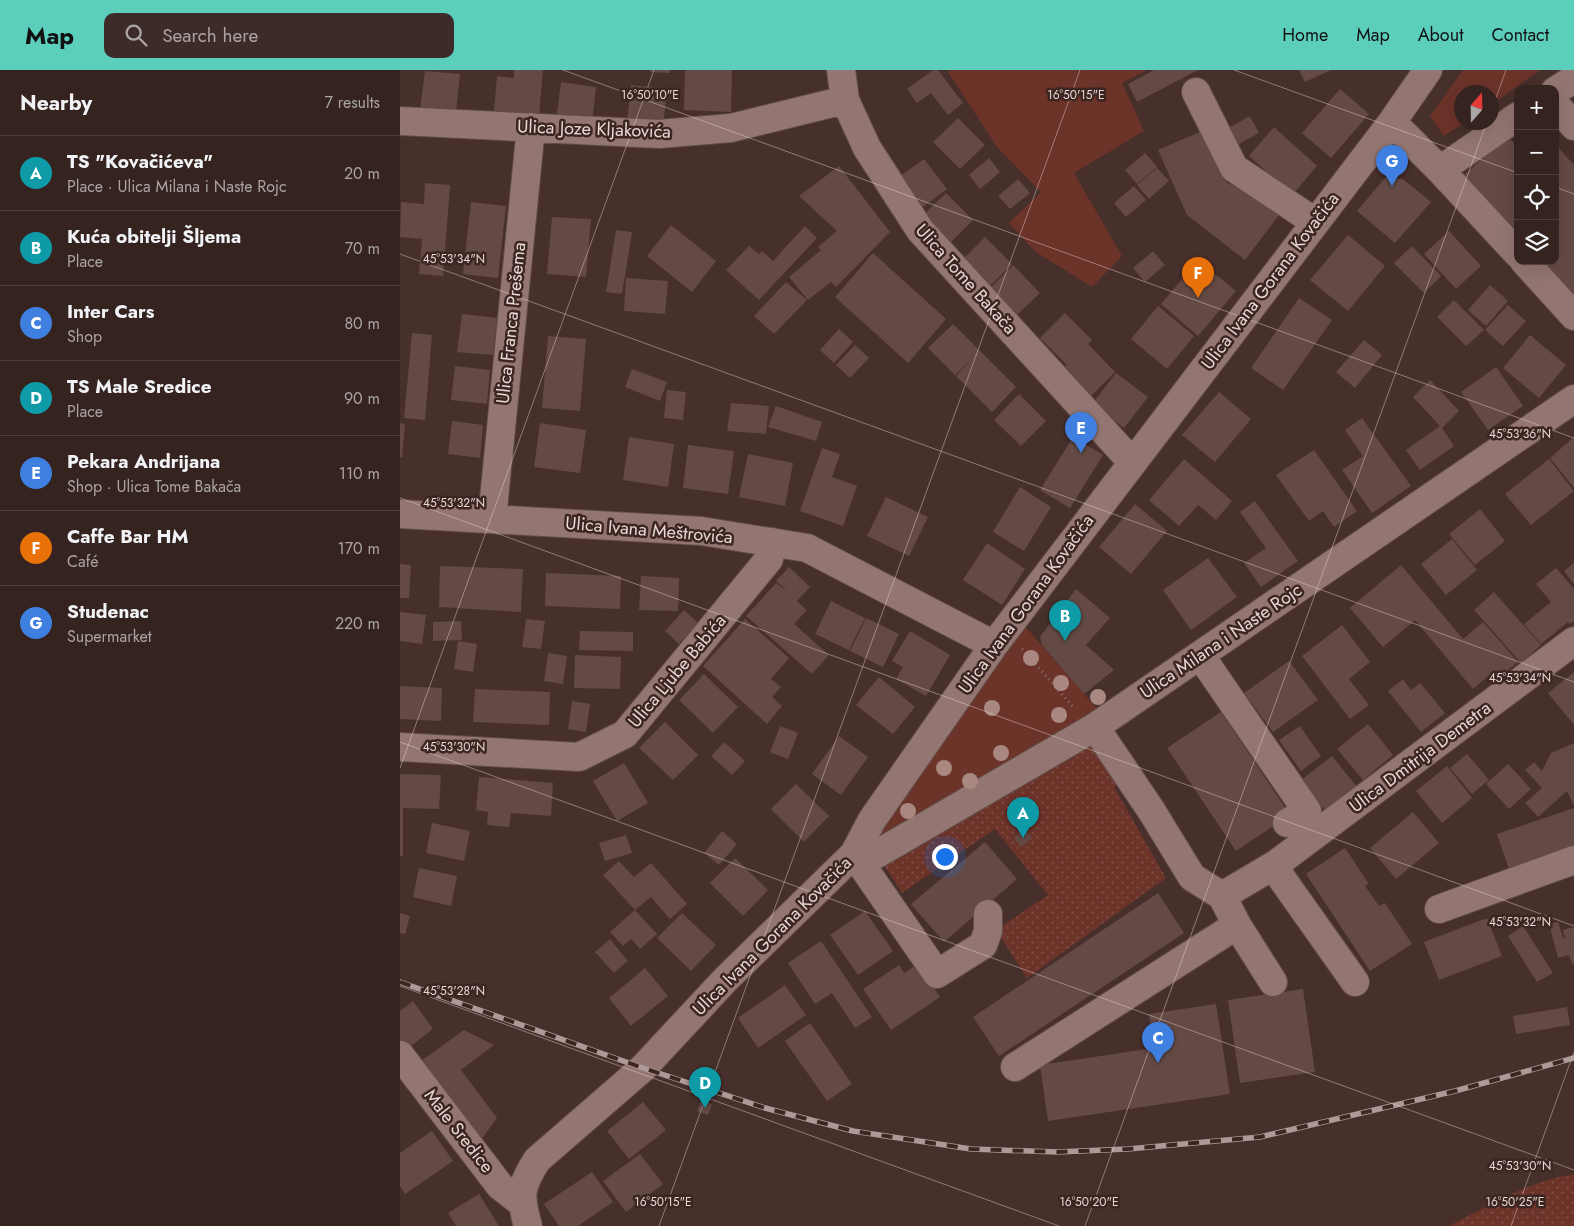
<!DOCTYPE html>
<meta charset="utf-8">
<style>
body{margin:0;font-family:Jost,sans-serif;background:#3d2b29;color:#f1f3f6}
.controls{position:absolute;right:15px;top:15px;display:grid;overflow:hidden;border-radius:10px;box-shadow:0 5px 20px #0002}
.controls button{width:45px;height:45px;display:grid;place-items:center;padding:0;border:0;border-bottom:1px solid #4f403e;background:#352320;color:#f1f3f6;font:25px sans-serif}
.compass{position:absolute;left:1054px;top:15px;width:45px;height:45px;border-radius:50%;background:#352320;box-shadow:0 5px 20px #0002;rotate:20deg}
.you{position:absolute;left:544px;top:786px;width:18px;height:18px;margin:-12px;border:4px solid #fff;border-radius:50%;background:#1a73e8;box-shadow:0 0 0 8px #1a73e833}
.badge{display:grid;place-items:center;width:32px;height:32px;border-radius:50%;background:#5bcebc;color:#fff;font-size:16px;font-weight:700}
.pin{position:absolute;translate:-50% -41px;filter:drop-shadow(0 1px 2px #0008)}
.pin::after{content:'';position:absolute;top:26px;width:18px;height:15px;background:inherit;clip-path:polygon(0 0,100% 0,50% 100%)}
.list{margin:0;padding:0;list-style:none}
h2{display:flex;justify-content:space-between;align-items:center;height:65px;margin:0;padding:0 20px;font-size:21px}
h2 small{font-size:16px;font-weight:400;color:#aaa4a5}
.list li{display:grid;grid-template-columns:32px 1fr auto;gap:15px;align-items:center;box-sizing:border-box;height:75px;padding:0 20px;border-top:1px solid #4f403e}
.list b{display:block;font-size:19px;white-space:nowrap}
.list p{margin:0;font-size:16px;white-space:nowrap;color:#aaa4a5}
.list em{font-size:16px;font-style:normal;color:#aaa4a5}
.icon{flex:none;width:28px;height:28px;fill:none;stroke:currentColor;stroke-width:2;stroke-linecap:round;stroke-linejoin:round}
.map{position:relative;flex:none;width:1174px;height:1156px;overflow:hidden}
header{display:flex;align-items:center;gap:30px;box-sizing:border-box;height:70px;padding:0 25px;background:#5bcebc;color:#111}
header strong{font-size:24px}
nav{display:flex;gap:28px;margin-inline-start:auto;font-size:18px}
.search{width:350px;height:45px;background:#3d2b29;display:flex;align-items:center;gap:12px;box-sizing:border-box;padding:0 18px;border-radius:10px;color:#aaa4a5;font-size:19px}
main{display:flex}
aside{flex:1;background:#352320}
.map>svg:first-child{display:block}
.grass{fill:url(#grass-dots)}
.green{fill:#6c3329}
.building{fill:#644a45}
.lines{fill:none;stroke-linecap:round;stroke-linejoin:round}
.minor-casing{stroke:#614d49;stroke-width:30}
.path{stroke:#86716e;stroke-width:3;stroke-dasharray:1 4;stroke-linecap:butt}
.minor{stroke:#937671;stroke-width:28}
.rail-casing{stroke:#ad9a97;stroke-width:5.5}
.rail{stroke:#3d2521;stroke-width:4;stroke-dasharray:11;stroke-linecap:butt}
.tree{fill:#a98882}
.ticks{fill:none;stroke:#e8d8d5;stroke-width:1;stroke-opacity:0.45}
.labels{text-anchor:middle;stroke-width:5;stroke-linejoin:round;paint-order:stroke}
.street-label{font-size:18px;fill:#e8d8d5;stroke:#3d2521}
.ticks-label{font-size:12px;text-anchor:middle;fill:#e8d8d5;stroke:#3d2521;stroke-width:5;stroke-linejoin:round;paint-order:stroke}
</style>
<header>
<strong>Map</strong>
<div class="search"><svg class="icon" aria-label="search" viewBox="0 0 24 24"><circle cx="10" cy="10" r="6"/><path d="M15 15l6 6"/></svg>Search here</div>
<nav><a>Home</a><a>Map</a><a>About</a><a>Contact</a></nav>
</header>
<main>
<aside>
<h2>Nearby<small>7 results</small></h2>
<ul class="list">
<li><span class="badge" style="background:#0f9aa8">A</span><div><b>TS &quot;Kovačićeva&quot;</b><p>Place · Ulica Milana i Naste Rojc</p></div><em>20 m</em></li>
<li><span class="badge" style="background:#0f9aa8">B</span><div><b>Kuća obitelji Šljema</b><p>Place</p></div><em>70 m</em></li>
<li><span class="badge" style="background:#3f7fe0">C</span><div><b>Inter Cars</b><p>Shop</p></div><em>80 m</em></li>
<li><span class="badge" style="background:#0f9aa8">D</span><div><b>TS Male Sredice</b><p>Place</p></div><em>90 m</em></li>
<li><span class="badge" style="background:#3f7fe0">E</span><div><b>Pekara Andrijana</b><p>Shop · Ulica Tome Bakača</p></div><em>110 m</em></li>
<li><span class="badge" style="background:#e8710a">F</span><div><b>Caffe Bar HM</b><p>Café</p></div><em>170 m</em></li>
<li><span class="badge" style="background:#3f7fe0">G</span><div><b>Studenac</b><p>Supermarket</p></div><em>220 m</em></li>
</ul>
</aside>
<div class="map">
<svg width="1174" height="1156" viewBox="0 0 1174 1156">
<defs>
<pattern id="grass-dots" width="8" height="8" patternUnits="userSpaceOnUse" patternTransform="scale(1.25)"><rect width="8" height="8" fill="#6c3329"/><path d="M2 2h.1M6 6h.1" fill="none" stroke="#815047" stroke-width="1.8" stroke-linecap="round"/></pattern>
</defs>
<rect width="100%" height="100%" fill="#472f2b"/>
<path class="grass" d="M695,657L729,708L714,717L766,808L627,908L596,860L648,825L595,759L502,823L477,784Z
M1174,1104V1156H1049C1088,1136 1129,1111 1174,1104Z"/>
<path class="green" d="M551,0H747L722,13L744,61L674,103L722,186L692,217L636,182L609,153L641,122L597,77L548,2Z
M1063,0H1140L1092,34V22H1062V52L1064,53L1044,66L1030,46Z
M616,546L706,649L478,772L472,750Z"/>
<path class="building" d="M114,0H143L139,46L94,42L97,6L114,8Z
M250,0H270V3L250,2Z
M285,0H332L331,42L284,40Z
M533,0H538L563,33L548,45L531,23L517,33L507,19Z
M754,0H798L737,32L728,14Z
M899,0H931L905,12Z
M25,1L60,4L56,42L20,39Z
M161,12L196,17L192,54L156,50Z
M231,15L267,19L263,57L227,52Z
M940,19L969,44L931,88L902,63Z
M850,46L859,63L837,75L828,58Z
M558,48L585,75L560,99L533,72Z
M874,57L917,96L892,125L849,86Z
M804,60L827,113L885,137L845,190L787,145L758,80Z
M1107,66L1118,77V172L1060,109Z
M1157,76L1174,95V233L1136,191H1155V78Z
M745,83L757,97L737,114L725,100Z
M589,88L600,102L580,119L569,105Z
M524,89L547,119L519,140L496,109Z
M439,96L490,162L436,217L431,212L408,230L389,207L421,180L418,177L437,161L399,126Z
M757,98L769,111L749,129L737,115Z
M985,108L1003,109L1031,132L995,173L957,141Z
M618,109L630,123L610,139L598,126Z
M25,113L50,115L43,206L19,204L22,169L0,167L1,132L24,134Z
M734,116L746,130L726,147L714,133Z
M546,123L573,150L548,175L521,147Z
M71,132L106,136L98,208L63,204Z
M152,147L191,149L186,207L147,204Z
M271,155L316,191L292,222L247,186Z
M405,156L417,168L359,230L326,200L349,176L359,184L362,181L373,191Z
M216,160L232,162L222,224L206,222Z
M1049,161L1081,196L1056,219L1024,184Z
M948,165L985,196L948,241L910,210Z
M585,167L612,194L587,219L560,192Z
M1012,176L1041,206L1024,223L994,193Z
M753,181L765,195L745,212L733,198Z
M473,183L546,249L508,293L435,227Z
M798,190L836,221L798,266L761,234Z
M613,195L640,223L615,247L588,220Z
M226,208L268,211L265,244L224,241Z
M386,212L407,230L374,264L354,246Z
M1090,215L1108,231L1086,256L1068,240Z
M899,228L932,250L883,320L851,298Z
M1054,230L1084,260L1066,276L1037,247Z
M1108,235L1126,251L1103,276L1085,260Z
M758,236L794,266L767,299L731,269Z
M665,243L692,270L688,274L715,302L690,327L663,299L667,295L640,268Z
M62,244L97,248L93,285L57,282Z
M553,254L616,317L592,342L556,306L571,290L555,305L528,278Z
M439,259L453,272L434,293L420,280Z
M12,263L32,265L25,350L4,348Z
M1130,265L1166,295L1139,328L1103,298Z
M148,266L186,269L180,341L142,338Z
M964,270L982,285L955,318L936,302Z
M455,275L469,288L450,308L436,295Z
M55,296L90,300L87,334L51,330Z
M1096,297L1123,336L1088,360L1061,322Z
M232,299L267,312L260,331L225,317Z
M716,303L748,327L724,358L692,334Z
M1030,310L1059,341L1042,358L1054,376L1020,400L1006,380L1040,356L1013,327Z
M267,320L286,322L283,350L264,348Z
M819,322L851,349L815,392L782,365Z
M619,324L646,351L621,376L594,350Z
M331,333L369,336L366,364L327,361Z
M376,336L422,352L416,371L368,357Z
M962,348L1011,416L972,443L942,400L963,386L945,360Z
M52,351L83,355L80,388L48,384Z
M0,353L5,354L2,387H0Z
M140,353L186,360L180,403L134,397Z
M229,367L274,374L268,417L223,410Z
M673,367L703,385L670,438L640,420Z
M1174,367V418L1150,388Z
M288,375L334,381L328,424L283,418Z
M422,378L440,384L432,407L457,416L443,456L400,441Z
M914,380L957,441L934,457L923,441L909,451L876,405Z
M348,384L393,393L385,436L339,427Z
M784,389L832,431L816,450L798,435L779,456L749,430Z
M1149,389L1174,421L1131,455L1105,424Z
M620,417L651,437L624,481L593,462Z
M486,427L528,447L509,486L467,466Z
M855,431L898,491L861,517L844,493L866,478L840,442Z
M735,434L767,461L731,504L699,477Z
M1080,439L1105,471L1075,495L1049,464Z
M1052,469L1077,500L1046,525L1021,494Z
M587,473L625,499L602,535L563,510Z
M808,488L837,527L791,560L763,520Z
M1174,493V514L1164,501Z
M0,494L11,495L9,528H0Z
M1001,495L1063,569L1083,552L1118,592L1097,609L1092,603L1073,619L1015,550L983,577L950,538Z
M40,496L123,499L121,542L39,537Z
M389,497L410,517L397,531L407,540L394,554L429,585L412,604L346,546L376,513L388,522L376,511Z
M1156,498L1174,519V551L1170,554L1168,552L1141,574L1124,554L1151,532L1136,514Z
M146,503L221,506L220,539L145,536Z
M241,506L279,508L278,541L239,540Z
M676,519L710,548L686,575L714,600L684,624L642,575L640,567Z
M1094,522L1141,575L1121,593L1074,540Z
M431,531L465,548L449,580L415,564Z
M284,540L298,553L279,574L265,561Z
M0,542L26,545L22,574L0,571Z
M466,548L499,564L483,597L450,581Z
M126,549L145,551L141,579L122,577Z
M345,549L389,588L371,609L381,617L372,627L382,636L367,654L303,596Z
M61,551L62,570L33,571V552Z
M942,555L970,592L949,609L969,635L950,649L902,586Z
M180,561L233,562V581L179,580Z
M510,561L550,585L526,626L496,609L503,597L492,591Z
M58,571L77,574L73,602L54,599Z
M148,583L167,586L163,614L144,611Z
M175,585L221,587L220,619L174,618Z
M889,591L918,630L873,662L844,623Z
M1174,602V655L1148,623Z
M304,604L338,637L313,663L279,630Z
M479,607L515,637L493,664L456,635Z
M1003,609L1011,620L1020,613L1045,643L1021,662L988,621Z
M0,616L42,618L41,651L0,649Z
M75,619L150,622L149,655L73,652Z
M172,631L190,634L186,662L168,659Z
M821,642L890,745L836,781L767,678Z
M265,652L298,685L273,710L239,678Z
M968,654L993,685L963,710L937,679Z
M380,656L398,663L388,689L370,682Z
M900,656L921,686L901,701L879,670Z
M439,666L468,687L441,725L412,704Z
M324,672L345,691L332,705L311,686Z
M1174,673V736L1167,721L1138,747L1125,733L1142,718L1125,700L1134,692L1142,701L1151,683Z
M1067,684L1089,710L1072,724L1050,698Z
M932,686L957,717L926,742L901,710Z
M224,693L248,733L217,751L193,711Z
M1108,694L1131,719L1109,739L1086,714Z
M1047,696L1072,728L1042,753L1016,721Z
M0,704L41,705L39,739L3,738V786H0Z
M79,707L153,713L151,746L111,743L109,757L87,755L88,742L76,740Z
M396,714L429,746L404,772L371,739Z
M1174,738V781L1110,802L1097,764Z
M1013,742L1039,773L996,809L970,778Z
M32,753L70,761L64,791L26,783Z
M625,759L632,768L621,777L614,768Z
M322,761L337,774L319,795L304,783Z
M226,765L232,783L205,791L199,773Z
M585,772L617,809L544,872L511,834Z
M945,778L969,814L965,816L979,836L985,833L1012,874L970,901L906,804Z
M335,788L368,820L343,846L310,813Z
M219,791L234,807L251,793L287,834L270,849L251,827L235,840L203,805Z
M19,798L57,806L51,836L13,827Z
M758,823L784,863L599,986L573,947Z
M235,840L257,864L240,879L231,869L223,876L210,862Z
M465,841L493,881L458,905L430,865Z
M0,843L10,846L5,864L0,863Z
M282,843L316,875L291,901L257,868Z
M1087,848L1102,886L1039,910L1024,872Z
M1158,852L1163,868H1165L1163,860L1174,857V894H1172L1169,885L1158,888L1149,854Z
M1123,856L1153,903L1137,912L1108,866Z
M210,869L228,891L214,903L195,882Z
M421,871L472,947L455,958L432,923L415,934L388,893Z
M518,894L540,927L491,960L463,919L499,895L504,903Z
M245,898L268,926L231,956L209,928Z
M385,915L406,945L358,978L338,948Z
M903,919L915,1002L840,1013L828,930Z
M13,931L33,959L7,979L0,970V941Z
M816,934L830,1024L648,1051L640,995L754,978L749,944Z
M1167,937L1170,955L1116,964L1113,946Z
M410,953L452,1014L427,1031L385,971Z
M64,960L94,975L61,1000L97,1048L80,1071L21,991Z
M301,1031L312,1034L308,1045L297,1041Z
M243,1032L266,1060L229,1089L207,1061Z
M32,1061L53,1091L5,1124L0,1116V1083Z
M240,1084L263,1114L226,1142L203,1111Z
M192,1102L213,1132L178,1156H159L144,1134Z
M79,1124L99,1156H56L48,1143Z"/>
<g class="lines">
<g class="minor-casing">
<path id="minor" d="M441,0L445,30L467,78L520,160L732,392
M1155,21L1174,9
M796,22L834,98L915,152
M1155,34L1174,56
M0,51L259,64L331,58L445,30
M992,52L1040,100L1118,184
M1040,100L1118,46
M1124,191L1174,246
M0,444L301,461L407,478L594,575
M92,449L131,57
M800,585L907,741L887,753
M695,657L751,740L792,807L822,826L876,794L1174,571
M0,677L179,687L225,664L369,489L372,472
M454,784H477L695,657L1174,329
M454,784L537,904L583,875L588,861V844
M873,796L955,912
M1039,839L1174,790
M837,855L873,912
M0,985L100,1116L122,1133
M615,997L837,855L822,826
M128,1156C119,1125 120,1117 137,1090L243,998L325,910L454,784L472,750L594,575L992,52L1028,0"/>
</g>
<path class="path" d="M622,579L674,638"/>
<use href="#minor" class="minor"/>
<g class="rail-casing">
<path id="rail" d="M0,912L243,998L365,1038L453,1061L571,1079L657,1082L728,1079L860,1067L1055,1021L1174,988"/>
</g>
<use href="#rail" class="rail"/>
</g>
<g class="tree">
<circle cx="631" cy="588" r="8"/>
<circle cx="661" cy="613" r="8"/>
<circle cx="698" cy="627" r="8"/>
<circle cx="592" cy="638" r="8"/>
<circle cx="659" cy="645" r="8"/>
<circle cx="601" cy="683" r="8"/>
<circle cx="544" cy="698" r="8"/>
<circle cx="570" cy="711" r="8"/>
<circle cx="508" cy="741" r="8"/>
</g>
<path class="ticks" d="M163,0L1174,368M834,0L1118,103M1092,39L1106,0M1155,117L1174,124M0,184L1174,612M0,428L1174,856M0,672L1174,1100M0,698L254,0M0,916L659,1156M259,1156L680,0M685,1156L1087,52M1111,1156L1174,982"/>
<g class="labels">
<g class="street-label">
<text transform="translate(194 59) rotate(2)" y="6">Ulica Joze Kljakovića</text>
<text transform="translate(566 209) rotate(48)" y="6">Ulica Tome Bakača</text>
<text transform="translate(870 211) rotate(-53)" y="6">Ulica Ivana Gorana Kovačića</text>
<text transform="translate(111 253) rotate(-84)" y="6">Ulica Franca Prešema</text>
<text transform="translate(249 460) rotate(5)" y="6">Ulica Ivana Meštrovića</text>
<text transform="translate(626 534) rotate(-54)" y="6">Ulica Ivana Gorana Kovačića</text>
<text transform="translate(821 571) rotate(-34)" y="6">Ulica Milana i Naste Rojc</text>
<text transform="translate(277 601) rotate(-50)" y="6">Ulica Ljube Babića</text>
<text transform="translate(1020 687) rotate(-37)" y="6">Ulica Dmitrija Demetra</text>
<text transform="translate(372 866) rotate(-45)" y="6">Ulica Ivana Gorana Kovačića</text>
<text transform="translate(59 1061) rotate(52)" y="6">Male Sredice</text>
</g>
</g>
<g class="ticks-label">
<text x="676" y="29">16°50'15"E</text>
<text x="250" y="29">16°50'10"E</text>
<text x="54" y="193">45°53'34"N</text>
<text x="1120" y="368">45°53'36"N</text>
<text x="54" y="437">45°53'32"N</text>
<text x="1120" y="612">45°53'34"N</text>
<text x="54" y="681">45°53'30"N</text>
<text x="1120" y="856">45°53'32"N</text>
<text x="54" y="925">45°53'28"N</text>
<text x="1120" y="1100">45°53'30"N</text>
<text x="263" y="1136">16°50'15"E</text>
<text x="689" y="1136">16°50'20"E</text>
<text x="1115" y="1136">16°50'25"E</text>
</g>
</svg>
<div class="controls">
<button>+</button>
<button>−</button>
<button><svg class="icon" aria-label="locate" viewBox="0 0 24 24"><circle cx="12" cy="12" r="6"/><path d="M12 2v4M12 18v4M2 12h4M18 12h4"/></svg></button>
<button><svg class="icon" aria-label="layers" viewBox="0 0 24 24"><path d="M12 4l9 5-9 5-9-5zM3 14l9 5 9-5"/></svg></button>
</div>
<svg class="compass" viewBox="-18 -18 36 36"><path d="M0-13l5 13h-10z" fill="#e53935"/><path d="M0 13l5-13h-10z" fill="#aaa4a5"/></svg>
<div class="you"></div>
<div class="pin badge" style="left:623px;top:768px;background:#0f9aa8">A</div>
<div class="pin badge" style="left:665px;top:571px;background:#0f9aa8">B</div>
<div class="pin badge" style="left:758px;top:993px;background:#3f7fe0">C</div>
<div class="pin badge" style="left:305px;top:1038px;background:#0f9aa8">D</div>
<div class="pin badge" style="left:681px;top:383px;background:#3f7fe0">E</div>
<div class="pin badge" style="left:798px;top:228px;background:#e8710a">F</div>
<div class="pin badge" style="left:992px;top:116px;background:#3f7fe0">G</div>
</div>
</main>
